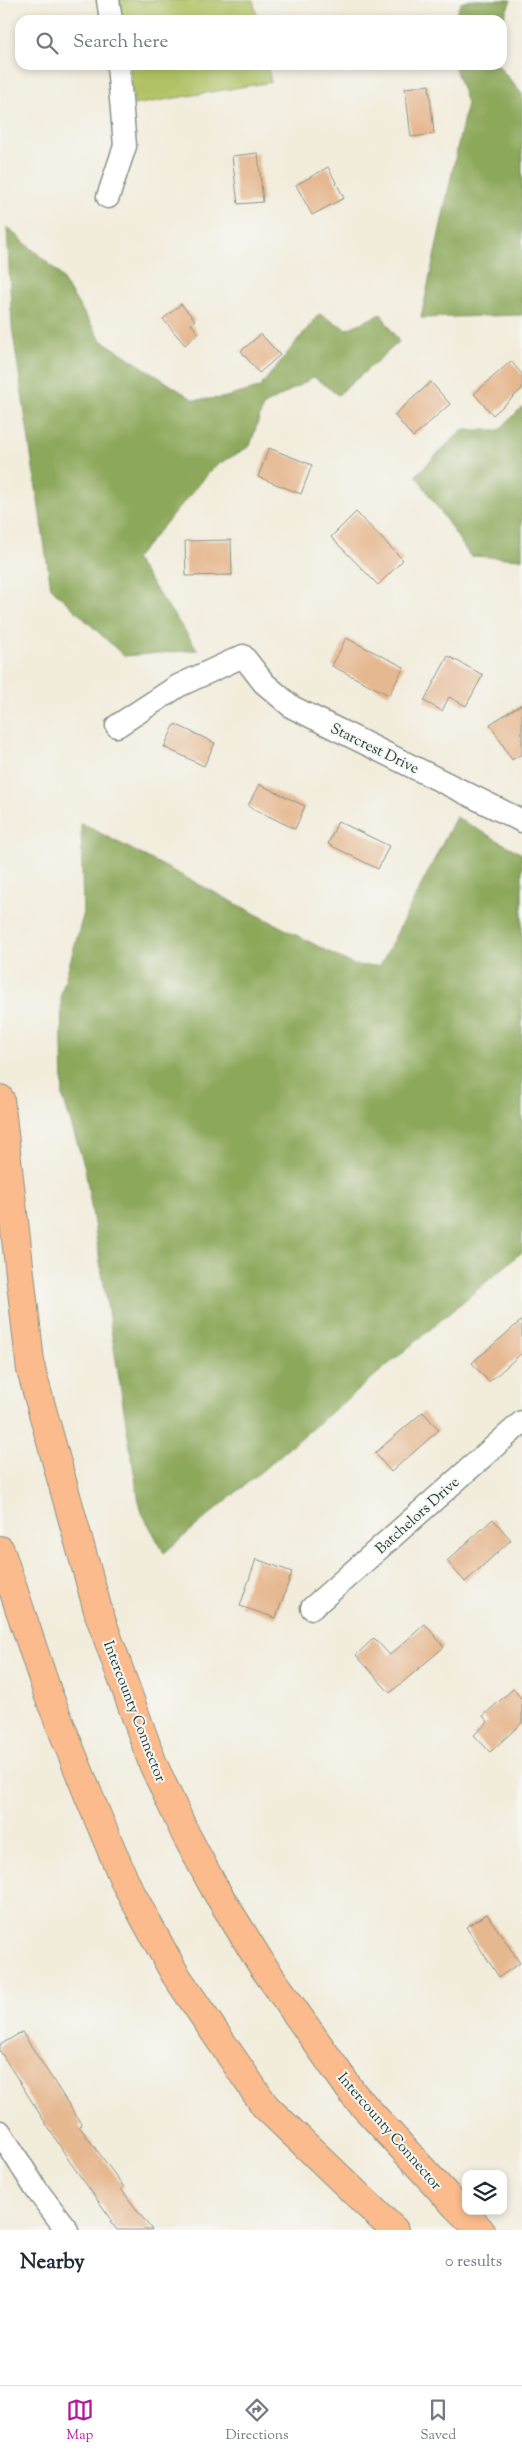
<!DOCTYPE html>
<style>
body{margin:0;font-family:"Sorts Mill Goudy",serif;background:#f2f2f3;color:#1f2937}
.controls{position:absolute;right:15px;bottom:15px;display:grid;overflow:hidden;border-radius:10px;box-shadow:0 2px 8px #0003}
.controls button{width:45px;height:45px;display:grid;place-items:center;padding:0;border:0;border-bottom:1px solid #e0e1e3;background:#fff;color:#1f2937;font:25px sans-serif}
.list{margin:0;padding:0;list-style:none}
h2{display:flex;justify-content:space-between;align-items:center;height:65px;margin:0;padding:0 20px;font-size:21px}
h2 small{font-size:16px;font-weight:400;color:#747a83}
.icon{flex:none;width:28px;height:28px;fill:none;stroke:currentColor;stroke-width:2;stroke-linecap:round;stroke-linejoin:round}
.map{position:relative;flex:none;width:522px;height:2230px;overflow:hidden}
.search{position:absolute;background:#fff;box-shadow:0 2px 8px #0003;left:15px;right:15px;top:15px;height:55px;display:flex;align-items:center;gap:12px;box-sizing:border-box;padding:0 18px;border-radius:15px;color:#747a83;font-size:19px}
.sheet{height:155px;background:#fff}
nav{display:flex;justify-content:space-around;align-items:center;box-sizing:border-box;height:70px;border-top:1px solid #e0e1e3;background:#fff;font-size:14px;color:#747a83}
nav a{display:grid;justify-items:center;gap:2px}
nav .on{color:#b5179e}
.map>svg:first-child{display:block}
.green{fill:#b0c265;stroke:#68804c}
.forest{fill:#8ca85a;stroke:#567247}
.building{fill:#e6b890}
.lines{fill:none;stroke-linecap:round;stroke-linejoin:round}
.minor-casing{stroke:#889488;stroke-width:25}
.highway-casing{stroke:#889488;stroke-width:30}
.minor{stroke:#fff;stroke-width:22}
.highway{stroke:#fbbb8c;stroke-width:28}
.labels{text-anchor:middle;stroke-width:4;stroke-linejoin:round;paint-order:stroke}
.street-label{font-size:15px;fill:#1f3d34;stroke:#f6f6f2}
</style>
<div class="map">
<svg width="522" height="2230" viewBox="0 0 522 2230">
<rect width="100%" height="100%" fill="#f6f6f2"/>
<filter id="ink" filterUnits="userSpaceOnUse"><feTurbulence type="fractalNoise" baseFrequency=".02" numOctaves="2"/><feDisplacementMap in="SourceGraphic" scale="10" xChannelSelector="R" yChannelSelector="G"/><feConvolveMatrix kernelMatrix="1 2 1 2 8 2 1 2 1" color-interpolation-filters="sRGB"/></filter>
<filter id="wash" filterUnits="userSpaceOnUse"><feTurbulence type="fractalNoise" baseFrequency=".0096" numOctaves="4" result="noise"/><feDisplacementMap in="SourceGraphic" scale="20" xChannelSelector="R" yChannelSelector="G"/><feGaussianBlur stdDeviation="1.12" result="paint"/><feColorMatrix in="noise" values="0 0 0 0 0 0 0 0 0 0 0 0 0 0 0 0 0 1.4 0 .05"/><feComposite in="paint" operator="in"/></filter>
<g filter="url(#wash)">
<rect width="100%" height="100%" fill="#f2ecdb"/>
<path class="green" d="M119,0H253L258,20H122Z
M129,65H267L271,82L134,105Z"/>
<path class="forest" d="M471,0H511L502,22V20H453L461,3Z
M454,65H498L522,94V315L421,318L467,103Z
M7,227L58,272L101,340L194,400L222,398L259,388L319,314L347,329L381,314L399,342L338,395L314,377L263,406L250,446L214,467L135,559L198,650L124,656L51,588L12,327Z
M522,407V559L470,556L416,475L462,430H499Z
M456,817L522,854V1252L164,1553L140,1509L85,1168L63,1098L61,994L83,916L81,823L354,965L380,966Z"/>
<g id="blocks">
<path class="building" d="M429,85L434,134L411,137L405,88Z
M258,153L263,202L238,204L232,156Z
M328,167L344,198L312,215L296,185Z
M181,304L195,320L191,324L198,333L185,345L163,319Z
M261,334L280,355L259,373L241,351Z
M511,361L522,374V389L493,415L474,394Z
M431,382L450,404L413,437L394,415Z
M269,448L312,465L301,494L258,477Z
M356,512L403,560L378,585L331,537Z
M231,540L232,575L186,576L185,541Z
M346,638L404,667L389,695L332,666Z
M448,656L483,675L466,706L449,697L442,711L424,701Z
M522,704V754L512,760L490,724Z
M175,724L215,743L204,766L164,747Z
M259,784L305,806L295,829L248,806Z
M338,821L389,846L378,869L328,844Z
M522,1320V1353L489,1382L472,1363Z
M423,1412L439,1430L391,1472L375,1453Z
M493,1519L511,1540L465,1582L447,1561Z
M256,1559L292,1572L276,1618L240,1606Z
M425,1624L444,1647L390,1693L356,1655L374,1638L390,1655Z
M513,1689L522,1699V1723L490,1752L474,1735L488,1722L483,1716Z
M487,1914L520,1963L499,1977L466,1927Z
M22,2032L82,2125L79,2126L124,2187L121,2189L152,2230H117L110,2221L112,2220L70,2162L0,2051V2045Z"/>
</g>
</g>
<g filter="url(#ink)">
<use href="#blocks" fill-opacity="0" stroke="#889488" stroke-width="1"/>
<g class="lines">
<g class="minor-casing">
<path id="minor" d="M108,0L111,20
M108,197L125,146L118,65
M117,726L178,686L243,656L264,683L292,707L522,821
M312,1608L522,1422
M0,2132L36,2189L67,2230"/>
</g>
<g class="highway-casing">
<path id="highway" d="M0,1099L31,1370L99,1614L153,1764L186,1835L215,1889L262,1965L354,2095L456,2206L480,2230
M0,1550L48,1694L90,1799L125,1882L175,1974L265,2106L394,2230"/>
</g>
<use href="#minor" class="minor"/>
<use href="#highway" class="highway"/>
</g>
</g>
<g class="labels">
<g class="street-label">
<text transform="translate(375 748) rotate(26)" y="5">Starcrest Drive</text>
<text transform="translate(417 1515) rotate(-42)" y="5">Batchelors Drive</text>
<text transform="translate(135 1711) rotate(69)" y="5">Intercounty Connector</text>
<text transform="translate(390 2131) rotate(49)" y="5">Intercounty Connector</text>
</g>
</g>
</svg>
<div class="controls">
<button><svg class="icon" aria-label="layers" viewBox="0 0 24 24"><path d="M12 4l9 5-9 5-9-5zM3 14l9 5 9-5"/></svg></button>
</div>
<div class="search"><svg class="icon" aria-label="search" viewBox="0 0 24 24"><circle cx="10" cy="10" r="6"/><path d="M15 15l6 6"/></svg>Search here</div>
</div>
<section class="sheet">
<h2>Nearby<small>0 results</small></h2>
<ul class="list">
</ul>
</section>
<nav>
<a class="on"><svg class="icon" aria-label="map" viewBox="0 0 24 24"><path d="M3 6l6-2 6 2 6-2v14l-6 2-6-2-6 2zM9 4v14M15 6v14"/></svg>Map</a>
<a><svg class="icon" aria-label="directions" viewBox="0 0 24 24"><path d="M12 3l9 9-9 9-9-9zM9 14v-3h6M13 9l2 2-2 2"/></svg>Directions</a>
<a><svg class="icon" aria-label="saved" viewBox="0 0 24 24"><path d="M7 4h10v16l-5-4-5 4z"/></svg>Saved</a>
</nav>
